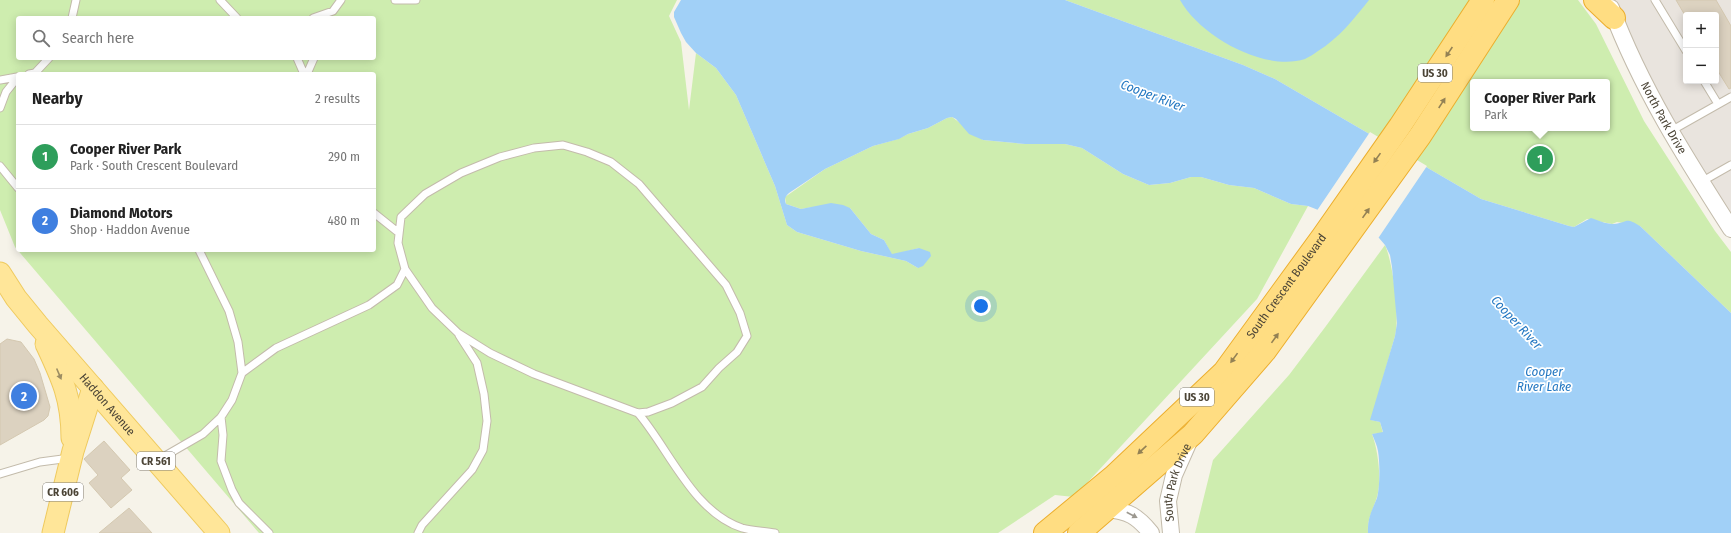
<!DOCTYPE html>
<meta charset="utf-8">
<style>
body{margin:0;font-family:"Fira Sans Condensed",sans-serif;background:#f2f2f2;color:#222}
.controls{position:absolute;right:12px;top:12px;display:grid;overflow:hidden;border-radius:4px;box-shadow:0 2px 10px #0003}
.controls button{width:36px;height:36px;display:grid;place-items:center;padding:0;border:0;border-bottom:1px solid #e0e0e0;background:#fff;color:#222;font:20px sans-serif}
.you{position:absolute;left:981px;top:306px;width:14px;height:14px;margin:-10px;border:3px solid #fff;border-radius:50%;background:#1a73e8;box-shadow:0 0 0 6px #1a73e833}
.badge{display:grid;place-items:center;width:26px;height:26px;border-radius:50%;background:#ff4417;color:#fff;font-size:13px;font-weight:700}
.pin{position:absolute;translate:-50% -50%;border:2px solid #fff;box-shadow:0 1px 4px #0006}
.popup{position:absolute;left:1470px;top:79px;width:140px;height:52px;box-sizing:border-box;display:grid;place-content:center;border-radius:4px;background:#fff;filter:drop-shadow(0 1px 3px #0005);font-size:13px;white-space:nowrap;color:#767676}
.popup b{font-size:15px;color:#222}
.popup::after{content:'';position:absolute;left:50%;top:100%;margin-left:-8px;border:8px solid transparent;border-top-color:#fff}
.list{margin:0;padding:0;list-style:none}
h2{display:flex;justify-content:space-between;align-items:center;height:52px;margin:0;padding:0 16px;font-size:17px}
h2 small{font-size:13px;font-weight:400;color:#767676}
.list li{display:grid;grid-template-columns:26px 1fr auto;gap:12px;align-items:center;box-sizing:border-box;height:64px;padding:0 16px;border-top:1px solid #e0e0e0}
.list b{display:block;font-size:15px;white-space:nowrap}
.list p{margin:0;font-size:13px;white-space:nowrap;color:#767676}
.list em{font-size:13px;font-style:normal;color:#767676}
.icon{flex:none;width:22px;height:22px;fill:none;stroke:currentColor;stroke-width:2;stroke-linecap:round;stroke-linejoin:round}
.map{position:relative;flex:none;width:1731px;height:533px;overflow:hidden}
.search{position:absolute;background:#fff;box-shadow:0 2px 10px #0003;left:16px;top:16px;width:360px;height:44px;display:flex;align-items:center;gap:10px;box-sizing:border-box;padding:0 14px;border-radius:4px;color:#767676;font-size:15px}
.panel{position:absolute;background:#fff;box-shadow:0 2px 10px #0003;left:16px;top:72px;width:360px;height:180px;border-radius:4px}
.map>svg:first-child{display:block}
.industrial{fill:#e9e4de;fill-rule:evenodd}
.green{fill:#ceedaf;fill-rule:evenodd}
.water{fill:#a1d0f7}
.pier{fill:#f6f3e9}
.building{fill:#dcd2c0;stroke:#d4c8b0}
.lines{fill:none;stroke-linecap:round;stroke-linejoin:round}
.service-casing{stroke:#c3bbab;stroke-width:9}
.tertiary-casing{stroke:#c3bbab;stroke-width:18}
.primary-casing{stroke:#efca5e;stroke-width:23}
.trunk-casing{stroke:#ecae2d;stroke-width:24}
.service{stroke:#fff;stroke-width:7}
.tertiary{stroke:#fff;stroke-width:16}
.primary{stroke:#ffe699;stroke-width:21}
.trunk{stroke:#ffdd82;stroke-width:22}
.oneway{fill:#938154}
.oneway2{fill:#9c8d63}
.oneway3{fill:#9c9890}
.labels{text-anchor:middle;stroke-width:3.5;stroke-linejoin:round;paint-order:stroke}
.shield{fill:#fff;stroke:#817c72;stroke-width:1}
.shield-label{font-size:11px;font-weight:bold;fill:#4b4436}
.street-label{font-size:12px;fill:#4b4436;stroke:#fff}
.water-label{font-size:13px;font-style:italic;fill:#2478c2;stroke:#fff}
</style>
<div class="map">
<svg width="1731" height="533" viewBox="0 0 1731 533">
<rect width="100%" height="100%" fill="#f6f3e9"/>
<path class="industrial" d="M1608,0H1731V229ZM1686,15H1716V81H1686Z"/>
<path class="green" d="M0,0H677L669,16L681,42L689,110L696,53L716,68L736,95L775,186L787,225L797,232L861,251L906,261L918,268L919,248L892,255L884,240L871,234L850,208L813,207L801,209L786,204L785,197L825,169L873,146L898,139L908,134L928,128L947,118L952,117L983,140L1025,144H1065L1082,148L1123,174L1149,185L1170,183L1191,177H1201L1229,185L1254,188L1291,204L1308,206L1257,299L1074,497L1055,495L998,533H259L15,247L0,210ZM18,18H374V58H18ZM18,74H374V250H18Z
M1065,0H1578L1596,24L1644,121L1715,231L1731,252V313L1640,226L1617,222L1612,224L1587,219L1574,227L1569,226L1481,199L1275,79L1243,65ZM1473,82H1607V128H1473Z
M1385,245C1393,263 1400,316 1395,336L1371,420L1380,422L1383,433L1372,434C1378,450 1382,480 1377,497C1373,510 1367,519 1368,533H1195L1213,460L1289,375L1326,326Z"/>
<path class="water" d="M681,0H1065L1243,65L1275,79L1481,199L1569,226L1574,227L1591,218C1597,220 1606,224 1613,224C1628,223 1624,216 1640,226L1731,313V533H1368C1367,519 1372,510 1377,498C1380,487 1380,463 1378,451C1377,445 1374,439 1372,434L1383,432L1380,422L1370,420L1395,336L1397,323L1392,267L1390,255L1385,245L1379,238L1359,226L1308,206L1291,204L1254,188L1229,185L1201,177H1191L1170,183L1149,185L1123,174L1082,148L1065,144H1025L983,140L969,134L956,119L952,117L947,118L928,128L908,134L899,139L873,146L825,169L789,193C785,197 784,199 786,204L801,209L831,203L843,205L850,208L871,234L884,240L892,254L919,248L930,252L931,256L923,266L918,268L906,261L861,251L797,232L787,225L775,186L736,95L716,68L696,53L686,42L681,33L674,17V12Z
M1180,0H1369C1353,20 1339,38 1318,51C1314,54 1309,57 1305,59C1264,72 1200,36 1180,0Z"/>
<path class="pier" d="M1370,132L1427,166L1377,240L1358,228L1316,212Z"/>
<path class="building" d="M1676,0H1716L1731,26V88L1729,89L1716,68V15H1686V17Z
M7,339L21,342L34,359L40,373L50,407L48,416L44,420L0,445V344Z
M104,441L130,470L121,478L132,490L111,508L89,483L98,475L84,459Z
M129,508L152,533H99Z"/>
<g class="lines">
<g class="service-casing">
<path id="service" d="M220,0L237,18
M395,0H416
M1655,0L1686,51
M72,18L76,0
M313,18L333,11L341,0
M297,58L304,74
M29,74L35,73L49,58
M307,74L314,58
M0,80L17,77
M1704,81L1718,104
M0,108L6,92L18,77
M1669,132L1731,97
M0,166L18,188
M1701,182L1731,165
M374,213L399,233
M242,373L276,348L369,305L397,285L405,269L398,243L401,217L425,194L461,173L500,157L534,148L563,145L587,152L611,162L639,184L726,285L740,313L747,336L737,352L719,368L702,387L672,403L648,412L638,413L534,374L490,353L458,333L432,308L405,269
M638,413C669,449 693,512 742,528C752,531 765,531 775,533
M221,417L223,435L221,461L232,490L239,503L269,533
M158,460L203,434L221,417L232,400L242,373L238,342L229,311L199,250
M0,474L40,462L70,458
M418,533L422,525L472,470L483,450L487,421L484,394L477,363L459,335"/>
</g>
<g class="tertiary-casing">
<g id="tertiary">
<path id="s1" d="M1611,8C1641,88 1685,157 1731,229"/>
<path d="M1106,509C1129,511 1137,516 1151,533"/>
<path id="s2" d="M1171,533L1168,501L1174,475L1190,439"/>
</g>
</g>
<g class="primary-casing">
<g id="primary">
<path id="s3" d="M0,273L16,298L38,325L219,533"/>
<path d="M46,344C62,378 72,399 72,438"/>
<path d="M53,533L73,451L93,388"/>
</g>
</g>
<g class="trunk-casing">
<g id="trunk">
<path d="M1595,0L1614,18"/>
<path id="s4" d="M1045,533L1114,476L1224,372L1323,236L1400,126L1483,0"/>
<path d="M1079,533L1193,434L1265,351L1420,136L1508,0"/>
</g>
</g>
<use href="#service" class="service"/>
<use href="#tertiary" class="tertiary"/>
<use href="#primary" class="primary"/>
<use href="#trunk" class="trunk"/>
</g>
<defs><path id="oneway-solid" d="M-6-.8H1V-3.2L6.5 0L1 3.2V.8H-6Z"/></defs>
<g class="oneway">
<use href="#oneway-solid" transform="translate(1449 52) rotate(124)"/>
<use href="#oneway-solid" transform="translate(1442 103) rotate(-57)"/>
<use href="#oneway-solid" transform="translate(1377 158) rotate(125)"/>
<use href="#oneway-solid" transform="translate(1366 213) rotate(-55)"/>
<use href="#oneway-solid" transform="translate(1275 338) rotate(-54)"/>
<use href="#oneway-solid" transform="translate(1234 358) rotate(126)"/>
<use href="#oneway-solid" transform="translate(1142 450) rotate(137)"/>
</g>
<use class="oneway2" href="#oneway-solid" transform="translate(59 374) rotate(67)"/>
<use class="oneway3" href="#oneway-solid" transform="translate(1132 515) rotate(28)"/>
<g class="labels">
<g class="shield">
<rect x="1418" y="64" width="34" height="18" rx="3"/>
<rect x="1180" y="388" width="34" height="18" rx="3"/>
<rect x="137" y="452" width="38" height="18" rx="3"/>
<rect x="43" y="483" width="40" height="18" rx="3"/>
</g>
<g class="shield-label">
<text x="1435" y="77">US 30</text>
<text x="1197" y="401">US 30</text>
<text x="156" y="465">CR 561</text>
<text x="63" y="496">CR 606</text>
</g>
<g class="street-label">
<text dy="4" stroke="none"><textPath href="#s1" startOffset="122">North Park Drive</textPath></text>
<text dy="4" stroke="none"><textPath href="#s4" startOffset="347">South Crescent Boulevard</textPath></text>
<text dy="4" stroke="none"><textPath href="#s3" startOffset="170">Haddon Avenue</textPath></text>
<text dy="4" stroke="none"><textPath href="#s2" startOffset="52">South Park Drive</textPath></text>
</g>
<g class="water-label">
<text transform="translate(1153 95) rotate(21)" y="5">Cooper River</text>
<text transform="translate(1517 322) rotate(47)" y="5">Cooper River</text>
<text x="1544" y="376">Cooper<tspan x="1544" dy="15">River Lake</tspan></text>
</g>
</g>
</svg>
<div class="controls">
<button>+</button>
<button>−</button>
</div>
<div class="you"></div>
<div class="pin badge" style="left:1540px;top:159px;background:#2e9e5b">1</div>
<div class="popup"><b>Cooper River Park</b>Park</div>
<div class="pin badge" style="left:24px;top:396px;background:#3f7fe0">2</div>
<div class="search"><svg class="icon" aria-label="search" viewBox="0 0 24 24"><circle cx="10" cy="10" r="6"/><path d="M15 15l6 6"/></svg>Search here</div>
<section class="panel">
<h2>Nearby<small>2 results</small></h2>
<ul class="list">
<li><span class="badge" style="background:#2e9e5b">1</span><div><b>Cooper River Park</b><p>Park · South Crescent Boulevard</p></div><em>290 m</em></li>
<li><span class="badge" style="background:#3f7fe0">2</span><div><b>Diamond Motors</b><p>Shop · Haddon Avenue</p></div><em>480 m</em></li>
</ul>
</section>
</div>
